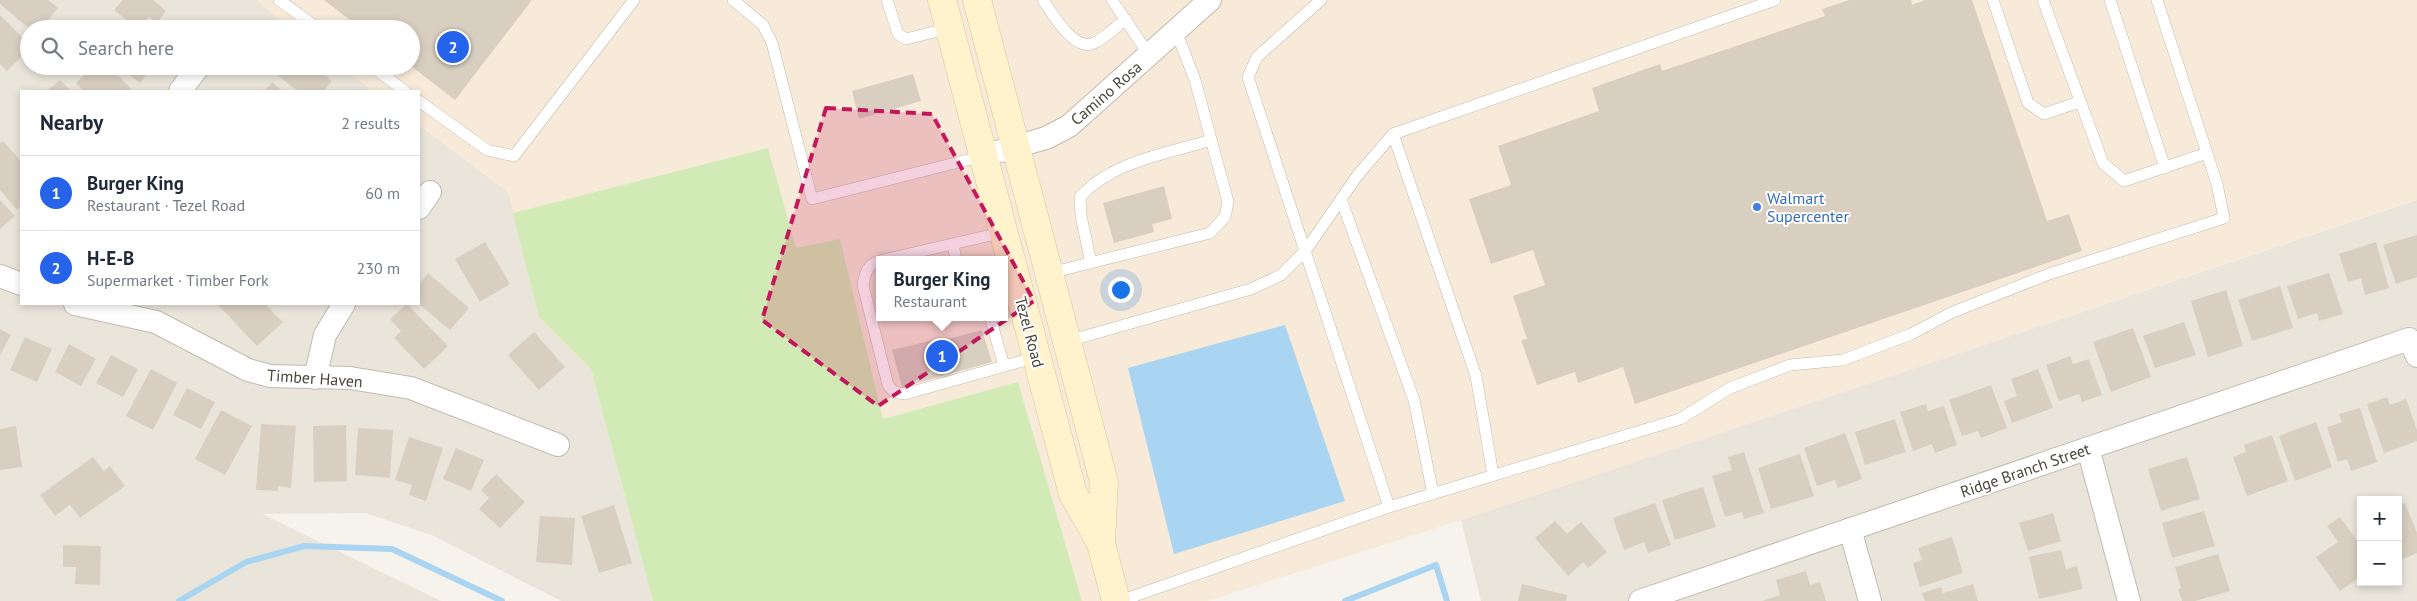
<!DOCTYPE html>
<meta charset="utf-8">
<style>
body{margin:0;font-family:"PT Sans",sans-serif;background:#f6f6f7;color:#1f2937}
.controls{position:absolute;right:15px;bottom:15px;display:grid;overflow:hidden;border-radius:0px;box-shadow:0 2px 8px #0003}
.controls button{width:45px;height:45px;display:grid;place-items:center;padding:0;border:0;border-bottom:1px solid #e0e1e3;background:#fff;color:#1f2937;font:25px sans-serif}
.you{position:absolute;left:1120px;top:289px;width:18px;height:18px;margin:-12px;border:4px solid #fff;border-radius:50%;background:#1a73e8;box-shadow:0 0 0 8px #1a73e833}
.badge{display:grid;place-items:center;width:32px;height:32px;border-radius:50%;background:#2563eb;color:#fff;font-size:16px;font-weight:700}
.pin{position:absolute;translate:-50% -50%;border:2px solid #fff;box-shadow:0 1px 5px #0006}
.popup{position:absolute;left:876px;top:256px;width:132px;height:65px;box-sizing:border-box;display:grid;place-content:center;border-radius:0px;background:#fff;filter:drop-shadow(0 1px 4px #0005);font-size:16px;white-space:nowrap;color:#747a83}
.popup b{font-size:19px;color:#1f2937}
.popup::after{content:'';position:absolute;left:50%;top:100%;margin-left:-10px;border:10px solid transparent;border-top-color:#fff}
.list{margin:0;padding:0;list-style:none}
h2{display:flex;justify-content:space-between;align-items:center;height:65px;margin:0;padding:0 20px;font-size:21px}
h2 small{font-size:16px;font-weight:400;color:#747a83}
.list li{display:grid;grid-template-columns:32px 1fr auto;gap:15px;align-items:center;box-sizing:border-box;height:75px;padding:0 20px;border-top:1px solid #e0e1e3}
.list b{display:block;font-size:19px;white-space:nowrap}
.list p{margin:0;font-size:16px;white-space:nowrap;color:#747a83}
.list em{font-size:16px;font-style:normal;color:#747a83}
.icon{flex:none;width:28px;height:28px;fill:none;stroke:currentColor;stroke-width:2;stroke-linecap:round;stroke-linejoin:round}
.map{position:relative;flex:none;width:2417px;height:601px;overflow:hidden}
.search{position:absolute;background:#fff;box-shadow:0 2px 8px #0003;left:20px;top:20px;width:400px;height:55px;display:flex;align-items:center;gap:12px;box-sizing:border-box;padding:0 18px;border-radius:28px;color:#747a83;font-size:19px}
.panel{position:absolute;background:#fff;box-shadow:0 2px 8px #0003;left:20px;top:90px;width:400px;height:215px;border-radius:0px}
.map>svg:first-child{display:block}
.residential{fill:#eae5da;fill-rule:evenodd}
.commercial{fill:#f7ead8;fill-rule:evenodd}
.green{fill:#d2eab5}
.water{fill:#a9d4f2}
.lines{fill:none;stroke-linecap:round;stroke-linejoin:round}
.stream{stroke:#a9d4f2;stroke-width:6}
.building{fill:#d8cfc1}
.service-casing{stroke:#c2bbae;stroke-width:12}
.minor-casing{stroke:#c2bbae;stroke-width:24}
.secondary-casing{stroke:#d6c79b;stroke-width:29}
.service{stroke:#fff;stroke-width:11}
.minor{stroke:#fff;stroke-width:22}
.secondary{stroke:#fff3cd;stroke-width:28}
.marked{fill:#c2185b;fill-opacity:0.2;stroke:#c2185b;stroke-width:4;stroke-dasharray:10 6;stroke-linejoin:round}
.shop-dot{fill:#3f7fe0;stroke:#fff;stroke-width:2}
.labels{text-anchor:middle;stroke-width:4;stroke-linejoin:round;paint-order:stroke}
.street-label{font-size:16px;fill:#4b4439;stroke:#fff}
.shop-label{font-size:16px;fill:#366cbe;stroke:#fff;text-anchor:start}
</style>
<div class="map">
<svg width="2417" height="601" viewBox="0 0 2417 601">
<rect width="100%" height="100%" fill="#f6f3ec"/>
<path class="residential" d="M0,0H257L290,29H29V66H340L373,91H21V304H419V125L509,193L539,317L591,369L653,601H561L432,535L366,513L262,514L441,601H0Z
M2417,200V601H1481L1461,520ZM2361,500H2398V582H2361Z"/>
<path class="commercial" d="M257,0H2417V200L1461,520L1207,601H1082L1018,382L883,419L840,239L796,249L768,148L513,213L509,193L419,125V91H373L340,66H411V29H290ZM880,260H1004V317H880Z"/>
<path class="green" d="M768,148L796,248L840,239L883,419L1018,382L1082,601H653L591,369L539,317L513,213Z"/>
<path class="water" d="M1285,325L1345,501L1174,554L1128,368Z"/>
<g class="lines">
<path class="stream" d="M179,601L246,562L304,546L392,549L502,601
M1345,601L1436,565L1447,601"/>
</g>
<path class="building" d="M0,0H48L58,8L41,29H30L0,4Z
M123,0H153L166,11L157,23L149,17L138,29L114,10Z
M324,0H532L455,100L411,66V29H362Z
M1849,0H1911L1912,5L1925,0H1972L2047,221L2069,214L2082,251L1635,404L1623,367L1578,383L1575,372L1537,385L1521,340L1527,339L1513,296L1545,285L1533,250L1491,264L1469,199L1511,185L1498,146L1599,111L1592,88L1660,64L1662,71L1825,16L1822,9Z
M0,15L29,44V49L7,71L0,64Z
M94,66H109L133,91H83L76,83Z
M118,66H153L140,83Z
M284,66H313L332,81L324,91H298L277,75Z
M913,74L921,101L859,119L852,91Z
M60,80L71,91H47Z
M272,82L282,91H264Z
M3,141L21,161V206L17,210L0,190V143Z
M1164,186L1172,219L1152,224L1154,232L1114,243L1103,203Z
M0,200L15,216L0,229Z
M2417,235V277L2396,284L2383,245Z
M485,242L510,284L480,302L455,259Z
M2376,242L2389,288L2365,295L2361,278L2348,282L2339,254Z
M428,273L469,308L450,330L419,304V285Z
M2329,273L2343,314L2319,321L2317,313L2298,319L2287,286Z
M2280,286L2293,328L2252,341L2238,300Z
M2226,290L2243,346L2208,357L2191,301Z
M217,304H265L283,322L257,346Z
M407,304L448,346L424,369L394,338L401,331L390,319Z
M2184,322L2196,355L2155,368L2143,336Z
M2133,328L2151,377L2111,392L2093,342Z
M0,329L11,335L0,355Z
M982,330L992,362L902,387L892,350L937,339V342Z
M534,332L565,367L539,390L508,355Z
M25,337L52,349L37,382L10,370Z
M69,344L96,359L81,386L55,372Z
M111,355L138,369L123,397L96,383Z
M2070,356L2073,364L2089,359L2102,395L2082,402L2079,394L2059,401L2046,365Z
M151,369L177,383L153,430L126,416Z
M2038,369L2053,408L2012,423L2004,401L2017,396L2011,379Z
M1991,385L2007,428L1981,438L1978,431L1962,436L1949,400Z
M187,388L215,402L201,429L173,415Z
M2387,397L2390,405L2406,399L2417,430V441L2384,453L2367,404Z
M1926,404L1928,411L1944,406L1957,445L1935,453L1932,444L1913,451L1900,412Z
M2360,408L2377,462L2351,471L2347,459L2338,462L2327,427L2342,422L2339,414Z
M221,410L252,426L225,475L195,459Z
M1895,419L1906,452L1865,465L1855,432Z
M2316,422L2332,467L2295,481L2279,436Z
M261,424L296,426L291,488L278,486V491L256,490Z
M346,425L347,481L314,482L313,426Z
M16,426L22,467L0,470V429Z
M358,428L393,430L390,478L355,475Z
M1845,433L1862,479L1838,488L1835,480L1817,486L1804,448Z
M2272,435L2288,481L2247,496L2233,457L2246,452L2244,445Z
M409,437L443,448L426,501L409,495L412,485L395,480Z
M456,448L484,460L471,491L443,479Z
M1744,452L1764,513L1744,519L1742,512L1725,517L1712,476L1732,470L1728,457Z
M1800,454L1814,496L1771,509L1758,468Z
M93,457L104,471L110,466L125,486L80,518L70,505L55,516L40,495Z
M2187,457L2200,499L2161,511L2148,469Z
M496,474L525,502L500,528L479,509L489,498L481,490Z
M1703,487L1716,527L1675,540L1662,500Z
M1655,503L1671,545L1648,553L1644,542L1624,550L1613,518Z
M2405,503L2417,533V553L2398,561V505Z
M614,505L632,563L599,573L581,516Z
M2204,511L2215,546L2172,558L2162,523Z
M2053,513L2061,541L2028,551L2019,523Z
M540,516L575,518L572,565L536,562Z
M2340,517L2361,546V576L2340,591L2316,557L2338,542L2327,526Z
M1555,521L1567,534L1581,522L1607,552L1588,568L1583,562L1568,576L1535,538Z
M1952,537L1963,573L1920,587L1913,563L1922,560L1918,548Z
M63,545L101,546L100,585L75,584L76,567H63Z
M2061,550L2066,569L2077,566L2083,589L2039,599L2029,557Z
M2218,554L2230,591L2195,601H2182L2178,589L2181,588L2175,567Z
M1806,571L1810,585L1820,582L1826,601H1762L1780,595L1776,580Z
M1522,584L1567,595L1566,601H1518Z
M1973,584L1978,601H1925L1922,593L1941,587L1943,593Z"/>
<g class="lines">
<g class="service-casing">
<path id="service" d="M279,0L319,29
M733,0L763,25L772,43L812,199L983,156
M887,0L898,34L906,39L950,28
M1043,0C1052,13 1075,53 1094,43C1105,38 1116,27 1126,19
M1112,0L1149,55
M1321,0L1257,57L1248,77L1389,507
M1993,0L2028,103L2044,114L2079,102
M2043,0L2103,163L2124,181L2207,153
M2110,0L2165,168
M371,66L405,91
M419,101L487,150L514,156L634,0
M1393,134L1476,376L1493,475
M1341,199L1414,400L1433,494
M953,244L956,260
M883,260L1004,232
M880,261C867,264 865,274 863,285L888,385L894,392L905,394L1037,357
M1091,263L1081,216L1080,197C1112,161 1167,154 1211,140
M1050,273L1210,233L1225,217L1228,202L1195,80L1176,31
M990,317L1004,366
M1068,341L1251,289L1281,275L1306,250L1357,176L1393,134L1775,0
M1120,601L1389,507L1680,419L1730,388L1790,365L1843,360L1911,334L1953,312L2049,274L2224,218L2217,184L2157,0"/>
</g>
<g class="minor-casing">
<path id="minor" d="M180,91L199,66
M983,156L1046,138L1069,126L1210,0
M419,208L430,192
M0,276L21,284
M75,304L156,322L248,370L270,376L350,378L411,388L558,445
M315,378L325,335L344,304
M2088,448L2129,601
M1850,529L1870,601
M1640,601L2409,339L2417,356"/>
</g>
<g class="secondary-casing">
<path id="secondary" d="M942,0L1073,494L1101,543L1116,601
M977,0L1104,482L1101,543"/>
</g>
<use href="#service" class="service"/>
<use href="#minor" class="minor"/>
<use href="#secondary" class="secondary"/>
</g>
<path class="marked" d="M826,108L932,114L1034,301L878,406L762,320Z"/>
<circle class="shop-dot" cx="1757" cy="207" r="5"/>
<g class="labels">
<g class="street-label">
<text transform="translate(1106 93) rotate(-41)" y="6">Camino Rosa</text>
<text transform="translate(1030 332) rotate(75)" y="6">Tezel Road</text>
<text transform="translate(315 378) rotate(4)" y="6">Timber Haven</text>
<text transform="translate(2025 470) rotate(-19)" y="6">Ridge Branch Street</text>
</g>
<g class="shop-label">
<text x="1767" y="204">Walmart<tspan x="1767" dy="18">Supercenter</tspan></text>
</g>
</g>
</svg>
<div class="controls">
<button>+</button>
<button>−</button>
</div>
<div class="you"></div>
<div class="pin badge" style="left:942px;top:356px">1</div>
<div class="popup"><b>Burger King</b>Restaurant</div>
<div class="pin badge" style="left:453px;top:47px">2</div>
<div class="search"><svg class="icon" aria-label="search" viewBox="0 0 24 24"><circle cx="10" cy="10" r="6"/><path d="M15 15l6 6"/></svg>Search here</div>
<section class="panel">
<h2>Nearby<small>2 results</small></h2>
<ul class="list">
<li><span class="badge">1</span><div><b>Burger King</b><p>Restaurant · Tezel Road</p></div><em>60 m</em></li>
<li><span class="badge">2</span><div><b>H-E-B</b><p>Supermarket · Timber Fork</p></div><em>230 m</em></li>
</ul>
</section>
</div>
